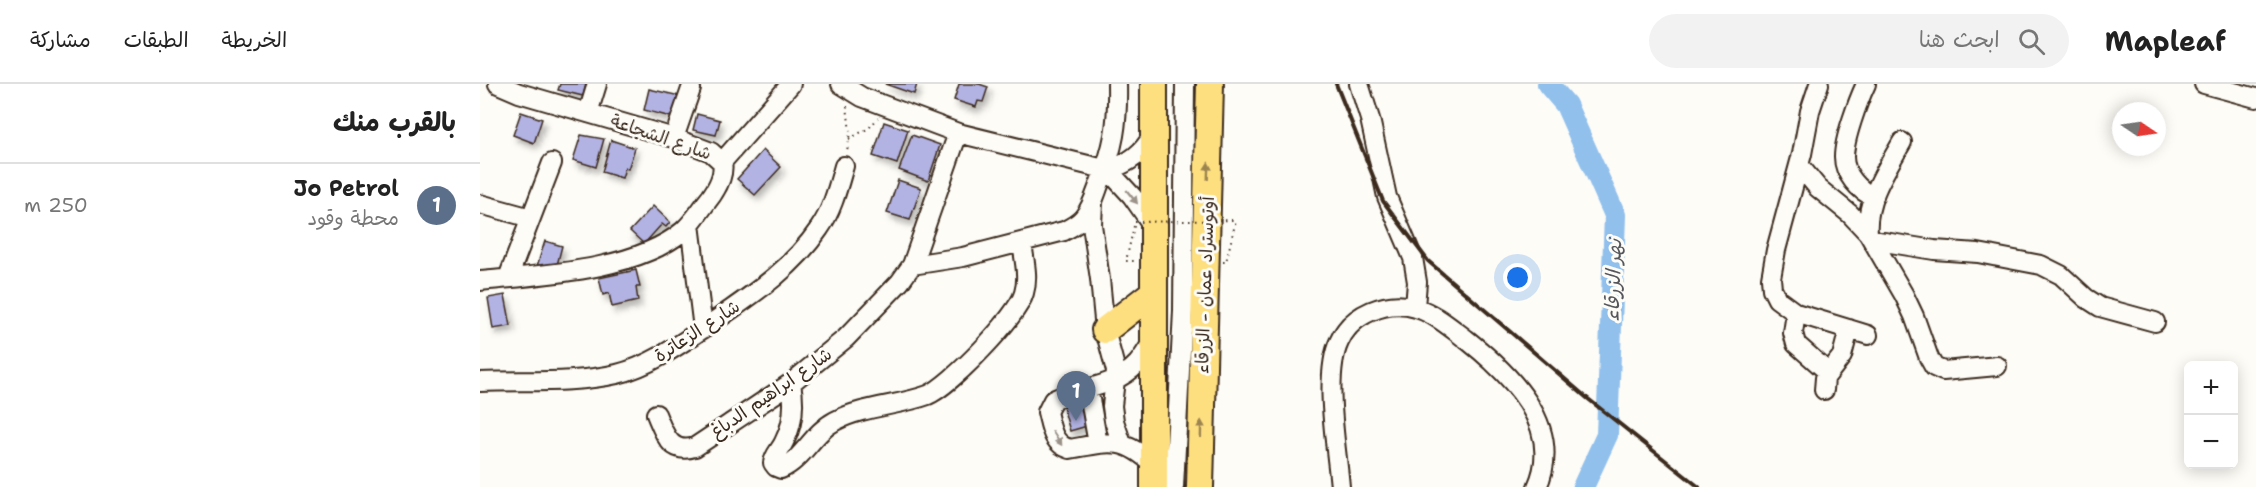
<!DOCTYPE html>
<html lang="ar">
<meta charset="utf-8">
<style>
body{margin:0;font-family:"Shantell Sans","Playpen Sans Arabic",sans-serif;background:#f2f2f2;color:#222;direction:rtl}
.controls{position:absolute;right:18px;bottom:18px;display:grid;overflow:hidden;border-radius:9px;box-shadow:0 3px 15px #0003}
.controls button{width:54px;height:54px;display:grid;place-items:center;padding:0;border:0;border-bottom:2px solid #e0e0e0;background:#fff;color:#222;font:30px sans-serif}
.compass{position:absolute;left:1632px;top:18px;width:54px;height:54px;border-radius:50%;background:#fff;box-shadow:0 3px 15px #0003;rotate:103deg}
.you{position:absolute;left:1038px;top:194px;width:21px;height:21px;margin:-15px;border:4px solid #fff;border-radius:50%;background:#1a73e8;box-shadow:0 0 0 9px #1a73e833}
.badge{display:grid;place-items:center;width:39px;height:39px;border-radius:50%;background:#b45309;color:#fff;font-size:20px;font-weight:700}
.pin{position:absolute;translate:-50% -50px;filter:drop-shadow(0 2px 3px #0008)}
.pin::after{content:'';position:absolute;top:32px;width:21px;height:18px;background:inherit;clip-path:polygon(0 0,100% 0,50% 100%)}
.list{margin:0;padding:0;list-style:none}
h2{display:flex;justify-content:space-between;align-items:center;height:78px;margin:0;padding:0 24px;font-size:26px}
h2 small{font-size:20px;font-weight:400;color:#767676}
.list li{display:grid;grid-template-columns:39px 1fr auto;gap:18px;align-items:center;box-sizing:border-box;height:84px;padding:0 24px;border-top:2px solid #e0e0e0}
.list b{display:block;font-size:22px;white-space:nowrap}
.list p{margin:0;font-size:20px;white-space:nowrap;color:#767676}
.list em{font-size:20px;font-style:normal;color:#767676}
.icon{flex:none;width:33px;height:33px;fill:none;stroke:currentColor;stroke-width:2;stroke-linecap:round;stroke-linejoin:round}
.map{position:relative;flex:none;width:1776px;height:403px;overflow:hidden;direction:ltr}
header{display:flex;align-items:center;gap:36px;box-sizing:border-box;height:84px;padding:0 30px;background:#fff;border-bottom:2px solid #e0e0e0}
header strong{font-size:28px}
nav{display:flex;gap:33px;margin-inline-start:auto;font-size:21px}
.search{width:420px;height:54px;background:#f2f2f2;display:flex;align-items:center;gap:15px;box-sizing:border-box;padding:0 21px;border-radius:33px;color:#767676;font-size:22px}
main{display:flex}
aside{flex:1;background:#fff}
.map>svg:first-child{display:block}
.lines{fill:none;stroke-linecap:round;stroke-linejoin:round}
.river{stroke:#91c0ec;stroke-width:22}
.building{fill:#b2b2e3;stroke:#3b2a1e;stroke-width:1.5;filter:url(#shadow)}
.minor-casing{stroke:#3b2a1e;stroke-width:22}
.highway-casing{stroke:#3b2a1e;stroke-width:30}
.path{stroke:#3b2a1e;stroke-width:2;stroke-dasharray:1.5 4.5;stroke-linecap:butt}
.minor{stroke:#fdfcf7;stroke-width:18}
.highway{stroke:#fedf80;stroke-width:26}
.rail{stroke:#3b2a1e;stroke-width:4}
.path-bridge{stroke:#3b2a1e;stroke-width:2;stroke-dasharray:1.5 4.5;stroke-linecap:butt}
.oneway{fill:#9c844f}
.oneway2{fill:#9c938a}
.labels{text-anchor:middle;stroke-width:6;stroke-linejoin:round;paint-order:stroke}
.street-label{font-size:18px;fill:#3b2a1e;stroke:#fdfcf7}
.water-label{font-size:20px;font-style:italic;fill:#55575c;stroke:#fdfcf7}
</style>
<header>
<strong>Mapleaf</strong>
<div class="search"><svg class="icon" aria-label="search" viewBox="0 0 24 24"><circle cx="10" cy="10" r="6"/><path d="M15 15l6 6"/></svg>ابحث هنا</div>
<nav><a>الخريطة</a><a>الطبقات</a><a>مشاركة</a></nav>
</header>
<main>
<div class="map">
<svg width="1776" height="403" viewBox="0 0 1776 403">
<defs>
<filter id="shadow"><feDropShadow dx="3.5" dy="5.5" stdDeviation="3" flood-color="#0004"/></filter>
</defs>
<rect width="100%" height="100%" fill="#fdfcf7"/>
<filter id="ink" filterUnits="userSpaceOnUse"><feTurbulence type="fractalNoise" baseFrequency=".0167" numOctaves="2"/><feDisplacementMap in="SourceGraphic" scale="12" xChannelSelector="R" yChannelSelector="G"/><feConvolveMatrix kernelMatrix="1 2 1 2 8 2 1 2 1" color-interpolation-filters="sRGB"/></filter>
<g filter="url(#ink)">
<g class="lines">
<path class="river" d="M1068,0L1086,21L1135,131L1127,351L1103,403"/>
</g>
<path class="building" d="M80,0H106L103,12L78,6Z
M405,0H437L434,10Z
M479,0H499L508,3L503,18L498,17L496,23L474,16Z
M169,5L200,12L195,34L164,26Z
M41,28L62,35L54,59L33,51Z
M217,30L240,36L236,51L213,46Z
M404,38L428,46L417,80L393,72Z
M101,51L124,55L116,83L93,76Z
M432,51L460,61L448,97L419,86Z
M131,56L155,64L148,85L145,84L142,94L122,88Z
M283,66L301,83L275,111L257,95Z
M418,96L441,104L430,136L407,129Z
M173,122L190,138L186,143L182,140L164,160L150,147Z
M65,157L82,162L77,181L57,182Z
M156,186L160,203H156L158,217L132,223L129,209L123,211L119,194Z
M25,211L31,242L13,245L8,214Z
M600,318L607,342L590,347L583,323Z"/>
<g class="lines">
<g class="minor-casing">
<path id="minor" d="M18,0L39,9L194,54L231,68L242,78
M361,0L382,13L478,49L628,86C650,79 663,69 674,49
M879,0L890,35L907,113L933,174L937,198L935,223
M1339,0L1330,27L1322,70L1296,166L1291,194L1292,205L1297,215L1316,229L1388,251
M1386,0C1378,17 1364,55 1364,73C1364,90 1379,107 1394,113
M1724,0L1776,14
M108,29L117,0
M194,54L211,5
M242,78L311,0
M1319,81L1338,104L1370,130L1388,149L1424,211L1434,232L1449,274L1454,283L1463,287L1517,282
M628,86L652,112L673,142
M613,118L612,141L620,195L625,246L636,287L632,322L634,337L642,360
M0,120L51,134
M210,140L223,245
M1388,149C1385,116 1407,85 1422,58
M1392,156L1454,166L1498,169L1561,181L1581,191L1606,214L1620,223L1675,238
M432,181L483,173L584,147C590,144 598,140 603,134C611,125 615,112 619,101C634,63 638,41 637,0
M28,194L72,79
M0,197C59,191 156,187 203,147C212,139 219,129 226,119C235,108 245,92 242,78
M1316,229L1313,249L1316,260L1349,289
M673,257C668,264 663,274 657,280C635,304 600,303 573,316L567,328C571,343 572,360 590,365C629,358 643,352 674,381
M0,298C45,296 93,300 137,290C173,281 203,258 233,238C272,211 312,185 339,145C352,127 358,103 364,82
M311,299C315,320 314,339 304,358C301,365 294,371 293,379L296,383L301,385C323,376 332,349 355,337C384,322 418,322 448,311C470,302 538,232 544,209C549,193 544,175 542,159
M608,304L618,360
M1344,306L1345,294L1362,272L1369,245
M176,330C184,349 190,371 215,363L311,299L366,254L420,198L432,181L478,49
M694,403L703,227L705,0
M860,403C857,365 843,292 859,258C871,230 907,215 936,224C954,229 971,244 986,255C1029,289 1085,342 1057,403"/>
</g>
<g class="highway-casing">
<path id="highway" d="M674,0V403
M625,246L674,208
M720,403L730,0"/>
</g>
<path class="path" d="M367,22L370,48L367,67
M369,55L389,44L398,34
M654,142L646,177H655
M743,178H746L756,136"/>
<use href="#minor" class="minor"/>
<use href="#highway" class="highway"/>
<path class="rail" d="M856,0L903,117L948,177L1107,314L1219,403"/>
<path class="path-bridge" d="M655,138L756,136"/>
</g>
<defs><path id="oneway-solid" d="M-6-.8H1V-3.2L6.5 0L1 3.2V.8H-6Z" transform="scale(1.5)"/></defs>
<g class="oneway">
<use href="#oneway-solid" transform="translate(728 87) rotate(-88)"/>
<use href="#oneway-solid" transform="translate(721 345) rotate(-89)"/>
</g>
<g class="oneway2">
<use href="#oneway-solid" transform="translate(652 113) rotate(51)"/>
<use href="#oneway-solid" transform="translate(577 354) rotate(57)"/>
</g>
</g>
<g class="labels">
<g class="street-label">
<text transform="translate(181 53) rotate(19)" y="6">شارع الشجاعة</text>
<text transform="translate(725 201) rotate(-88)" y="6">أوتوستراد عمان - الزرقاء</text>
<text transform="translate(217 247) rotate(-33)" y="6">شارع الزعاترة</text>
<text transform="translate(291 309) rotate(-35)" y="6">شارع ابراهيم الدباغ</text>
</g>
<g class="water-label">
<text transform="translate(1133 196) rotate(-88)" y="7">نهر الزرقاء</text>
</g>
</g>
</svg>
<div class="controls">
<button>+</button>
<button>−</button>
</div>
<svg class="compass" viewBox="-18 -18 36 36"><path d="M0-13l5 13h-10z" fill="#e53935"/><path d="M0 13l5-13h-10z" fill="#767676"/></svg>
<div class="you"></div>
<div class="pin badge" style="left:596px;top:337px;background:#5c6f8a">1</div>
</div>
<aside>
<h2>بالقرب منك<small></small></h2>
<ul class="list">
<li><span class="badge" style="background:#5c6f8a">1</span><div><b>Jo Petrol</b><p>محطة وقود</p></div><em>250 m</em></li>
</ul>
</aside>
</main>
